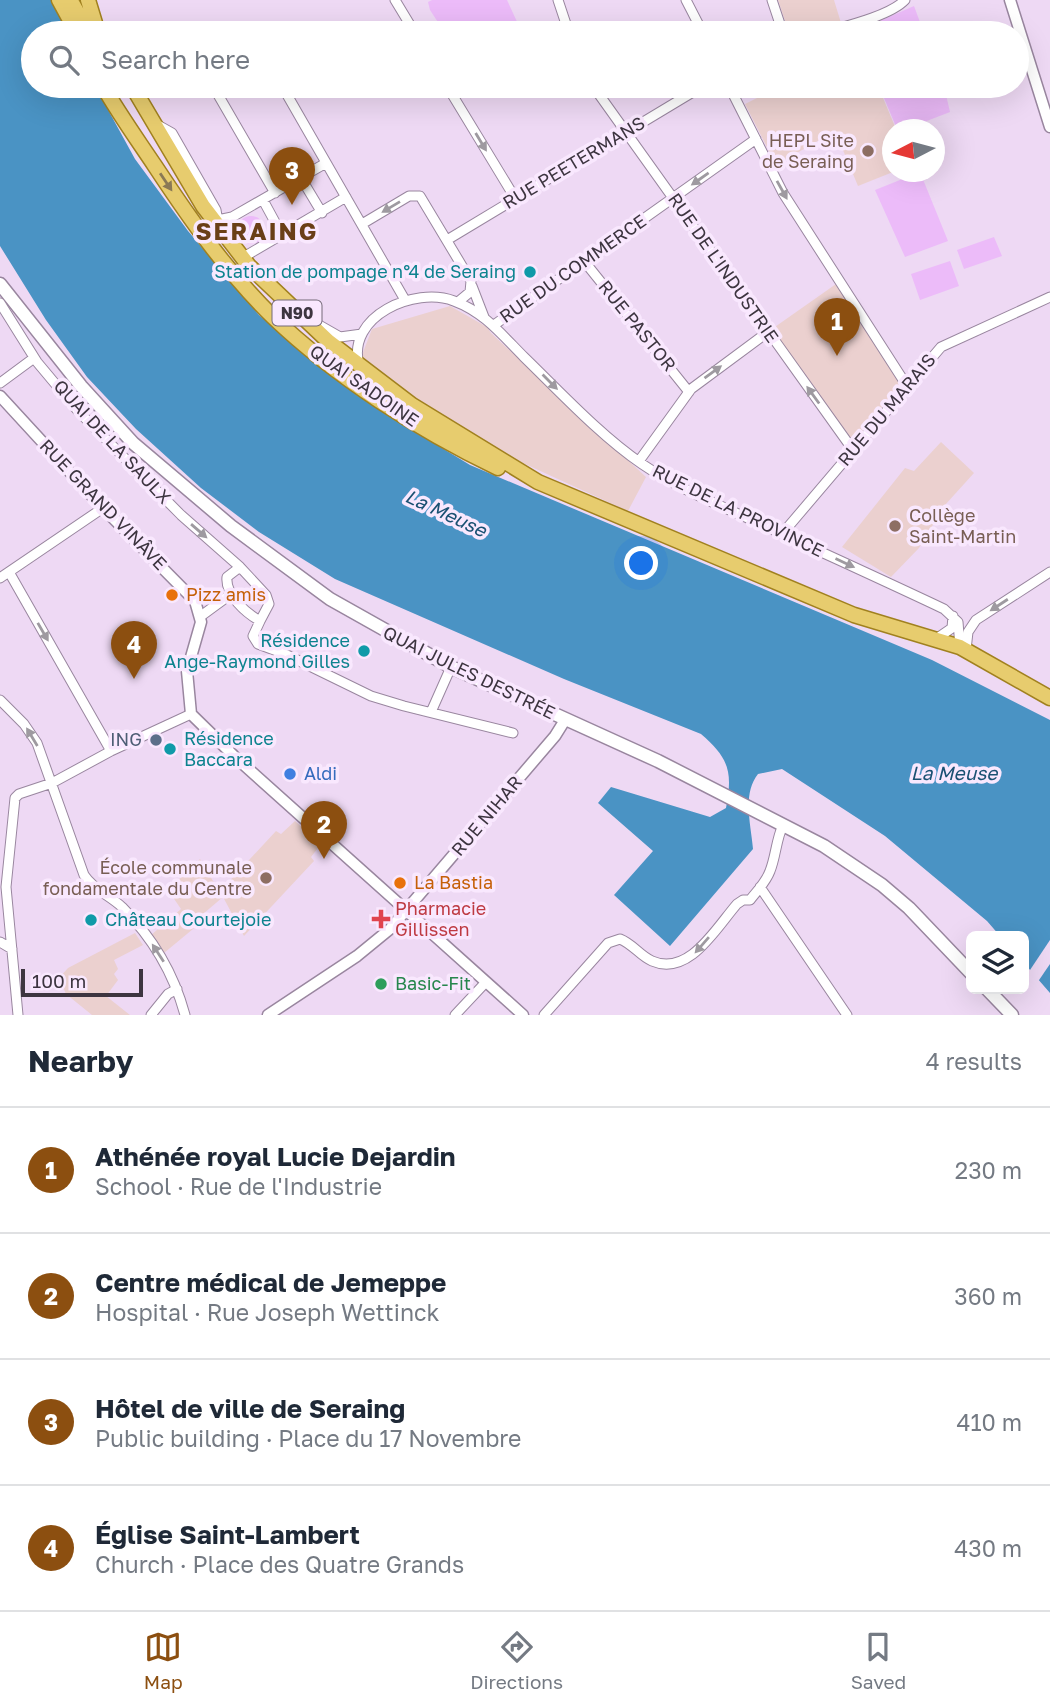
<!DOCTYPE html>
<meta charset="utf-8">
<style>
body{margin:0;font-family:"Golos Text",sans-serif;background:#f6f6f7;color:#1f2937}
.controls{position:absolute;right:21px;bottom:21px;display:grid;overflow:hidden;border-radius:10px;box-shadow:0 7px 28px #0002}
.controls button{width:63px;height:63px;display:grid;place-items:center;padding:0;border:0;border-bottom:2px solid #e0e1e3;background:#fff;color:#1f2937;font:35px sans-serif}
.compass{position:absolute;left:882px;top:119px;width:63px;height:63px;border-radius:50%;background:#fff;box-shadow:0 7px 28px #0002;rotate:264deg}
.scale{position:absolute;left:21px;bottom:18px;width:122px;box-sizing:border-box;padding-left:7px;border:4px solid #3d3540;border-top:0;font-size:19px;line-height:24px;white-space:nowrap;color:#3d3540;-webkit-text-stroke:5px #f9e8fe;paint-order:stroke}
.you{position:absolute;left:642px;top:564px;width:24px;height:24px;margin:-18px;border:5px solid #fff;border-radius:50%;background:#1a73e8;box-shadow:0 0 0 10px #1a73e833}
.badge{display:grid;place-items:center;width:46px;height:46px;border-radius:50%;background:#8c4f10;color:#fff;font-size:23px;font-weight:700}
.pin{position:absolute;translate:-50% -58px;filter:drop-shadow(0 2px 4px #0008)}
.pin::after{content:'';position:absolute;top:37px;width:24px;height:21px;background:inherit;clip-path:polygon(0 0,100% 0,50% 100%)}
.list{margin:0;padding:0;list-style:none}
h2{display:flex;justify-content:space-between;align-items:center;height:91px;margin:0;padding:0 28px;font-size:30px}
h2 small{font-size:23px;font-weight:400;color:#747a83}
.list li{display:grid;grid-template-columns:46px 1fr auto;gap:21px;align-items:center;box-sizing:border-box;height:126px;padding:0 28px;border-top:2px solid #e0e1e3}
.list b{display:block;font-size:26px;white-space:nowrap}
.list p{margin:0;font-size:23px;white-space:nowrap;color:#747a83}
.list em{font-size:23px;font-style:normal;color:#747a83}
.icon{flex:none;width:38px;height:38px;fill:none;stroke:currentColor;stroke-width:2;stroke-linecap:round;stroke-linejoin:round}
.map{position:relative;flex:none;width:1050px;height:1015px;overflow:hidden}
.search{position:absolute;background:#fff;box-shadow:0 7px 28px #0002;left:21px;right:21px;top:21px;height:77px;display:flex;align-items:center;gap:18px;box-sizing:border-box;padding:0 24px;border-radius:38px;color:#747a83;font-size:26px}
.sheet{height:595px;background:#fff}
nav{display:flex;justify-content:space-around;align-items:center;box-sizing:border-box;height:98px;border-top:2px solid #e0e1e3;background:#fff;font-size:19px;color:#747a83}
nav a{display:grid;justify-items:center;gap:4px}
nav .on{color:#8c4f10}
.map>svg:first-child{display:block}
.education{fill:#ebd0cf}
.green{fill:#ecbbf9}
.water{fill:#4a93c4}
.pier{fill:#eed9f4}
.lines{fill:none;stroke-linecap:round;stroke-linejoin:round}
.minor-casing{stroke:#99869f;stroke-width:11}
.tertiary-casing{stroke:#99869f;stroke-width:13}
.secondary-casing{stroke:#99869f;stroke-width:15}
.primary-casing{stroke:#a1811f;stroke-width:17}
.minor{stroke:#fff;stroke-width:9}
.tertiary{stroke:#fff;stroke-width:10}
.secondary{stroke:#fff;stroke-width:12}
.primary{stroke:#e7cc6e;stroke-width:14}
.oneway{fill:#9e9aa0}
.oneway2{fill:#8a7955}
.education-dot{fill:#8d6e63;stroke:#f9e8fe;stroke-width:2.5}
.culture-dot{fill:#0f9aa8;stroke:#f9e8fe;stroke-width:2.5}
.food-dot{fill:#e8710a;stroke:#f9e8fe;stroke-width:2.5}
.service-dot{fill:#5c6f8a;stroke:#f9e8fe;stroke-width:2.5}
.shop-dot{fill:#3f7fe0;stroke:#f9e8fe;stroke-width:2.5}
.health-dot{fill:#e0444e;stroke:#f9e8fe;stroke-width:2.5}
.leisure-dot{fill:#2e9e5b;stroke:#f9e8fe;stroke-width:2.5}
.labels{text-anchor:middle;stroke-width:7;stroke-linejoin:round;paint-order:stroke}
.shield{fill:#f9e8fe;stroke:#756b79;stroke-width:2}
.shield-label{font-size:16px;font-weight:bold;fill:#3d3540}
.education-label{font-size:18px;fill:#785e54;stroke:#f9e8fe;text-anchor:end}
.street-label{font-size:18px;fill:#3d3540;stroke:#f9e8fe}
.culture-label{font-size:18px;fill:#0d838f;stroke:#f9e8fe;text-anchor:end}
.food-label{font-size:18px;fill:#c56008;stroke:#f9e8fe;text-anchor:start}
.service-label{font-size:18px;fill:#4e5e75;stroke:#f9e8fe;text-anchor:end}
.shop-label{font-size:18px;fill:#366cbe;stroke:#f9e8fe;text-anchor:start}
.health-label{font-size:18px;fill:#be3a42;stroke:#f9e8fe;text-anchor:start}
.leisure-label{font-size:18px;fill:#27864d;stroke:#f9e8fe;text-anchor:start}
.water-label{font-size:19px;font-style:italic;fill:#1a5173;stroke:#f9e8fe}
.district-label{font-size:24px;font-weight:bold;letter-spacing:2px;fill:#6a3f17;stroke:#f9e8fe}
</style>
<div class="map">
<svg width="1050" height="1015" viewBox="0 0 1050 1015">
<rect width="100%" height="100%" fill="#eed9f4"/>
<path class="education" d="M778,0H834L841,23L807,33H789Z
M781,86H878L896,129L892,130L893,172L858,186L835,131L776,165L745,104Z
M836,284L900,381V385L856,442L851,441L772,329Z
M450,306L487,327L491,333L646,477L628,511L512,458L415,398L360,360L372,329Z
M941,442L974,473L945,505L919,548L891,577L842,547L905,468L914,471Z
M295,821L321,844L311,857L314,861L244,936L223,897L196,920L199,924L164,953L150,936L181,909L168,890L200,859L213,881L222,889L276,831L281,834Z
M135,933L143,945L114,960L118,969L114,974L118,980L106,996L130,1015H92L66,994L59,978L68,968Z"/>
<path class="green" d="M432,0H507L519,26L532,21L537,33H471L469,28L459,33H445L430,10L428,2Z
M914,6L924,33H857V31Z
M879,86H944L950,112L906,129H897Z
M920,172L948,241L905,257L875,190Z
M237 230a14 14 0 1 1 28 0a14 14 0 1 1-28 0Z
M994,237L1002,256L964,269L957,250Z
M950,261L959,286L920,300L911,274Z"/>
<path class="water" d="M0,0H52L68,33H33V86H95L135,159L188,231L259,315L312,359L401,423L470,465L932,660L1050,720V993L1024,963V936H1000L987,921L885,836L782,769L758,774C742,794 751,825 753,849L670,946L614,895L653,851L598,803L611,787L710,817L726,808C733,772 729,758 701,734L564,679L335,579L259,532L201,488L136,429L87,377L46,320L0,246Z"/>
<path class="pier" d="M1050,940V964L1037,983L1028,973Z"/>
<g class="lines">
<g class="minor-casing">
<path id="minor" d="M395,0L415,33
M558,0L569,33
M686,0L703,33
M772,0L783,33
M822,33C843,27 890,16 905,0
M213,86L275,193
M282,86L405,300
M447,86L515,198
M593,86L853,450
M729,86L783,193L907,386
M156,124L172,133L216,210L217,216L213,221L232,217L326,163
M301,178L322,213
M263,200L282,235
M362,224L409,196H420L471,281L470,292L458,302
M447,240L703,86
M242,258L346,197
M584,261L689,392
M472,286L484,317
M0,303L37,362L78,411L181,515L240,567L266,595L269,604L260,621C246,613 225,595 227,577L240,567
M319,325L340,337L362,334
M494,325L756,139
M359,365C346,316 415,286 454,301C484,312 502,335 524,357C560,392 601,436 642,464C680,490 724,507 765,526C825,554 885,581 944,609L958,622L960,647
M0,383L34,358
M639,461L691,389L768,332
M782,534L941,347L1050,297
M9,572L111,751
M0,578L103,508
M201,616L231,594
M260,621L253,636L258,644L285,654L371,696L404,706L513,733
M936,639L952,628L953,616
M966,650L968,632L976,620L1050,572
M0,700L24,724L37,743L84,875C94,890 109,895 122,907C152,937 174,974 185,1015
M431,712L451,667
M760,887L847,1015
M0,942L12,949
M18,1015L6,887L15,798L19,794L52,783L111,751L191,714
M151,1015L168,994L177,989
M455,1015L486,982
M544,1015L608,943L620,939C633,944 640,956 652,961C689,977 716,928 737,904L743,900H750C757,891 766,882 770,871C776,856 776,840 783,825"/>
</g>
<g class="tertiary-casing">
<path id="tertiary" d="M1010,0L1050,127
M0,396L103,508L195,601L201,622L187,671L191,714L234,756L523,1015
M268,1015L357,956L390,929L555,736L565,720"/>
</g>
<g class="secondary-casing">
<path id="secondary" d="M0,284L81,386L133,443L231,526L330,599L451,667L658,761L824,846L882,885L909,908L971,973
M987,989L1012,1015"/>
</g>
<g class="primary-casing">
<path id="primary" d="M59,0L77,33
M88,0L98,33
M71,1L89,33
M103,86C119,114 137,139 155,166C190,219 227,272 273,317C337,378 419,430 498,468
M132,86L203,206L249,266L328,341L412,405L538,482L854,615L960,647L1050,698"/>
</g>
<use href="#minor" class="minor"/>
<use href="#tertiary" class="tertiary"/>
<use href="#secondary" class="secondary"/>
<use href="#primary" class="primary"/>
</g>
<defs><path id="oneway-solid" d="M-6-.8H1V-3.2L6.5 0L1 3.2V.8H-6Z" transform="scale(1.75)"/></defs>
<g class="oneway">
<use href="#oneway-solid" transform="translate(481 142) rotate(59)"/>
<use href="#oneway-solid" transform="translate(700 179) rotate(145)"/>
<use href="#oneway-solid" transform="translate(782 190) rotate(61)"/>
<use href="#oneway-solid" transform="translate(391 207) rotate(149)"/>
<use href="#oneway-solid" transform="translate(713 372) rotate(-36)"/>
<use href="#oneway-solid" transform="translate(550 382) rotate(45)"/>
<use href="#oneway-solid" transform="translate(813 395) rotate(-126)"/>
<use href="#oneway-solid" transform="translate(199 531) rotate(41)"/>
<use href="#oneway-solid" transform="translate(845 563) rotate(25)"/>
<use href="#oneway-solid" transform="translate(999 605) rotate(147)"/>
<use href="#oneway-solid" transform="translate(43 632) rotate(60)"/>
<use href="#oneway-solid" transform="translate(32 737) rotate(-121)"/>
<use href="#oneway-solid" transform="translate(702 945) rotate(131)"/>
<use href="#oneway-solid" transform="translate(158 953) rotate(-123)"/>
</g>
<use class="oneway2" href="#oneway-solid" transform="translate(166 182) rotate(56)"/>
<g class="education-dot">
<circle cx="868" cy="151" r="7"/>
<circle cx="895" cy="526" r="7"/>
<circle cx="266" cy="878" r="7"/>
</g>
<g class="culture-dot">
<circle cx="530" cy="272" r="7"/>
<circle cx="364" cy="651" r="7"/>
<circle cx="170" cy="749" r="7"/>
<circle cx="91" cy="920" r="7"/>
</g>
<g class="food-dot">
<circle cx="172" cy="595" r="7"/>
<circle cx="400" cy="883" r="7"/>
</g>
<circle class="service-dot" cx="156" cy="740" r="7"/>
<circle class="shop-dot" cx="290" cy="774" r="7"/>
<path class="health-dot" d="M377.5 908.5h7v7h7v7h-7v7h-7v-7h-7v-7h7z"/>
<circle class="leisure-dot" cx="381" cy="984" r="7"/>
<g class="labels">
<rect class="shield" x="272.5" y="300.5" width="49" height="25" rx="5"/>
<g class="shield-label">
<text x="297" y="319">N90</text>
</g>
<g class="education-label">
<text x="854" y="147">HEPL Site<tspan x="854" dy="21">de Seraing</tspan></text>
<text x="909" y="522" text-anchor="start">Collège<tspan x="909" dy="21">Saint-Martin</tspan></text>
<text x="252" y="874">École communale<tspan x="252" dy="21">fondamentale du Centre</tspan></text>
</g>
<g class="street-label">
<text transform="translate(574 163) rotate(-31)" y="6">RUE PEETERMANS</text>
<text transform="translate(723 268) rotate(55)" y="6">RUE DE L'INDUSTRIE</text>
<text transform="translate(573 269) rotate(-35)" y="6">RUE DU COMMERCE</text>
<text transform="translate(637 326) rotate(51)" y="6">RUE PASTOR</text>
<text transform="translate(364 386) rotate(35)" y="6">QUAI SADOINE</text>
<text transform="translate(887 410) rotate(-50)" y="6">RUE DU MARAIS</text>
<text transform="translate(112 442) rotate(47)" y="6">QUAI DE LA SAULX</text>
<text transform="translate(103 505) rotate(46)" y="6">RUE GRAND VINÂVE</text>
<text transform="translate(738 511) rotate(26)" y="6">RUE DE LA PROVINCE</text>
<text transform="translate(469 673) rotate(26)" y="6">QUAI JULES DESTRÉE</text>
<text transform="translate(487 816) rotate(-50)" y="6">RUE NIHAR</text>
</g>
<g class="culture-label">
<text x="516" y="278">Station de pompage n°4 de Seraing</text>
<text x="350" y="647">Résidence<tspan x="350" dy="21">Ange-Raymond Gilles</tspan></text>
<text x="184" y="745" text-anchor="start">Résidence<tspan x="184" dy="21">Baccara</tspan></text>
<text x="105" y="926" text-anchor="start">Château Courtejoie</text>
</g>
<g class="food-label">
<text x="186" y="601">Pizz amis</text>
<text x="414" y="889">La Bastia</text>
</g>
<g class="service-label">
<text x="142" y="746">ING</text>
</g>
<g class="shop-label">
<text x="304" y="780">Aldi</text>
</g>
<g class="health-label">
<text x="395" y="915">Pharmacie<tspan x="395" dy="21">Gillissen</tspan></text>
</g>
<g class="leisure-label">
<text x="395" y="990">Basic-Fit</text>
</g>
<g class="water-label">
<text transform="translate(446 513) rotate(25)" y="7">La Meuse</text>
<text x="954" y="780">La Meuse</text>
</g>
<g class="district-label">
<text x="257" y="240">SERAING</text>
</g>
</g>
</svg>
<div class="controls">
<button><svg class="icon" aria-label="layers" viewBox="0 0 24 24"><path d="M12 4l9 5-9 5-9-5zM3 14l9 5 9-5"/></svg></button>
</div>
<svg class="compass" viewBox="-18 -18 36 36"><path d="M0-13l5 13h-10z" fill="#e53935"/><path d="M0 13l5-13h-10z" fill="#747a83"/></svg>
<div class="scale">100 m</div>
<div class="you"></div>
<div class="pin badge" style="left:837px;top:356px">1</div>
<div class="pin badge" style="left:324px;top:859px">2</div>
<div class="pin badge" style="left:292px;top:205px">3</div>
<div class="pin badge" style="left:134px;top:679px">4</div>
<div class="search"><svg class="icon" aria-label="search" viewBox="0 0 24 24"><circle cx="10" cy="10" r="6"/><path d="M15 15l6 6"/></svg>Search here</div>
</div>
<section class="sheet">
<h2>Nearby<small>4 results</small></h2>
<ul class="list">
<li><span class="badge">1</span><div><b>Athénée royal Lucie Dejardin</b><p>School · Rue de l'Industrie</p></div><em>230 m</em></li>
<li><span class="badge">2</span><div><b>Centre médical de Jemeppe</b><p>Hospital · Rue Joseph Wettinck</p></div><em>360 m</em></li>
<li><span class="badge">3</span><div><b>Hôtel de ville de Seraing</b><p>Public building · Place du 17 Novembre</p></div><em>410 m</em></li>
<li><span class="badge">4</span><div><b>Église Saint-Lambert</b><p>Church · Place des Quatre Grands</p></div><em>430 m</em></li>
</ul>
</section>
<nav>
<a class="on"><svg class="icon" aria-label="map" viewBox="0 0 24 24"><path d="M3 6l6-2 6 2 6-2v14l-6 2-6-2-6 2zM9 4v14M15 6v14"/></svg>Map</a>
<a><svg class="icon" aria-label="directions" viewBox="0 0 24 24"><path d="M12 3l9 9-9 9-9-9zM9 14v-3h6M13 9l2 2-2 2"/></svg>Directions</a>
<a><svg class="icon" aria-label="saved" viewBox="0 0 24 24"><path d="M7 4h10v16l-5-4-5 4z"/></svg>Saved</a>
</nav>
